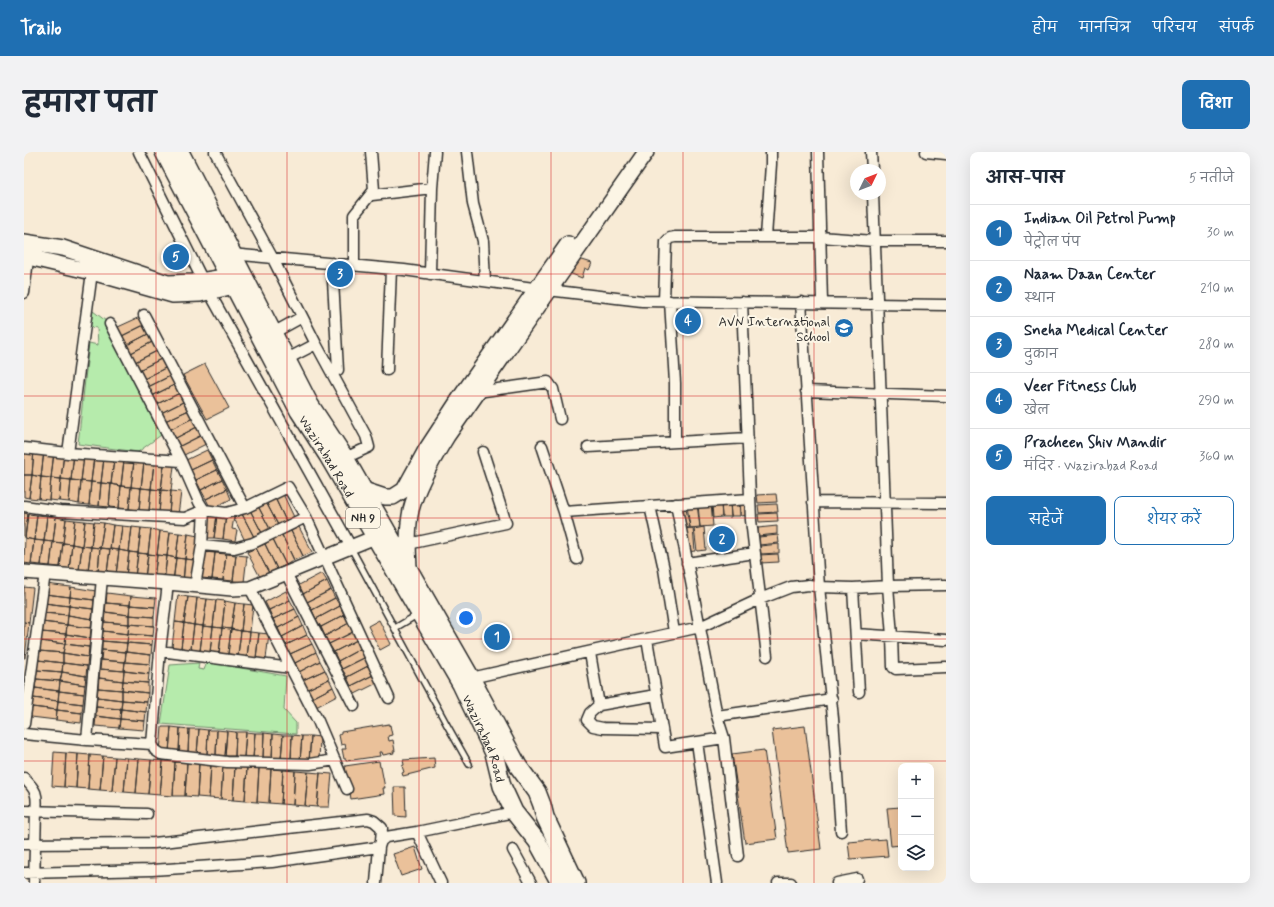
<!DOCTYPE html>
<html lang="hi">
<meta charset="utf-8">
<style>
body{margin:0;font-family:Mynerve,"Playpen Sans Deva",sans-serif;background:#f2f2f3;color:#1f2937}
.controls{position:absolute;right:12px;bottom:12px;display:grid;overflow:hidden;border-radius:8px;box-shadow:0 4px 16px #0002}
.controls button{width:36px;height:36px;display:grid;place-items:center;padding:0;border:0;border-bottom:1px solid #e0e1e3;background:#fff;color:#1f2937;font:20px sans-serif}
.compass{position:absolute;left:826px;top:12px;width:36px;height:36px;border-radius:50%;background:#fff;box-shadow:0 4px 16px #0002;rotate:47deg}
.you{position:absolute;left:442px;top:466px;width:14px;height:14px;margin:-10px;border:3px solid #fff;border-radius:50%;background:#1a73e8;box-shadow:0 0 0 6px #1a73e833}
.badge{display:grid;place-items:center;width:26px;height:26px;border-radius:50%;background:#1f6fb2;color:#fff;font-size:13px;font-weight:700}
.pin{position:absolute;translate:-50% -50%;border:2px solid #fff;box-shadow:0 1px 4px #0006}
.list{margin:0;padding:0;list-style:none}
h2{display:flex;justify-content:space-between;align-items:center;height:52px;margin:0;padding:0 16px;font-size:17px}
h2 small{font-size:13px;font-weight:400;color:#747a83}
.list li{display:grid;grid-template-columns:26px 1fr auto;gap:12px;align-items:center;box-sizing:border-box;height:56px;padding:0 16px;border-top:1px solid #e0e1e3}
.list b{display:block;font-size:15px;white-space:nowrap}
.list p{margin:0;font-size:13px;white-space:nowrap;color:#747a83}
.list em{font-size:13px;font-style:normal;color:#747a83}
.actions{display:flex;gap:8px;padding:12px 16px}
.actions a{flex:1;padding:9px 0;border:1px solid #1f6fb2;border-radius:8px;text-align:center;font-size:14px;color:#1f6fb2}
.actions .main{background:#1f6fb2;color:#fff}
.icon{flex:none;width:22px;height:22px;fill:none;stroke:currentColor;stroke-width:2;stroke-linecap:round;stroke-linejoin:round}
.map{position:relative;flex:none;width:922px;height:731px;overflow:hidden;border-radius:8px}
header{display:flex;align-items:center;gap:24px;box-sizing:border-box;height:56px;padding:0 20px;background:#1f6fb2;color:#fff}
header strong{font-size:19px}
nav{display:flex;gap:22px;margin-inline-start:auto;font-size:14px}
.intro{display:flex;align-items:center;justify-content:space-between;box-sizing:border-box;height:96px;padding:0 24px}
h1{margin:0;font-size:28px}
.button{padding:10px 18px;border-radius:8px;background:#1f6fb2;color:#fff;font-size:14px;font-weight:700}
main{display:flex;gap:24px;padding:0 24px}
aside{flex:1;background:#fff;border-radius:8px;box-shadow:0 4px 16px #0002}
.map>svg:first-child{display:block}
.green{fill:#b6ebac;stroke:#708b6c}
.building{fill:#eac19a;stroke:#2b2b2b}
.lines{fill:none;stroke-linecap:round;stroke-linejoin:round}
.service-casing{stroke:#2b2b2b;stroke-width:8}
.minor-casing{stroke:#2b2b2b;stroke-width:13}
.tertiary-casing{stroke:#2b2b2b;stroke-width:16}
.secondary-casing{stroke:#2b2b2b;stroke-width:18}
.trunk-casing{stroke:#2b2b2b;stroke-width:20}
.service{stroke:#fcf5e5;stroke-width:5}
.minor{stroke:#fcf5e5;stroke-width:10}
.tertiary{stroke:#fcf5e5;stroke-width:13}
.secondary{stroke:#fcf5e5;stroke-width:15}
.trunk{stroke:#fcf5e5;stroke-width:17}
.grid{fill:none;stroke:#d62828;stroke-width:1;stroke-opacity:0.55}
.labels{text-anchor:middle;stroke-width:4;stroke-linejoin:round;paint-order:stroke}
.shield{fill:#fcf5e5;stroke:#6a6863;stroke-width:1}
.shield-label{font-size:12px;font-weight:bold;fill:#2b2b2b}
.poi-label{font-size:13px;fill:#2b2b2b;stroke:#fcf5e5;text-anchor:end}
.street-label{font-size:13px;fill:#2b2b2b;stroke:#fcf5e5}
</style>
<header>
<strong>Trailo</strong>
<nav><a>होम</a><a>मानचित्र</a><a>परिचय</a><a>संपर्क</a></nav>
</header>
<div class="intro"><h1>हमारा पता</h1><a class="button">दिशा</a></div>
<main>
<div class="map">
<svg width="922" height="731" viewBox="0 0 922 731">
<rect width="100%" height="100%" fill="#f8ebd6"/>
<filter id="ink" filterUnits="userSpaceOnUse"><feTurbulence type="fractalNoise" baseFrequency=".025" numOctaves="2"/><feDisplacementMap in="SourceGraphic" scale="8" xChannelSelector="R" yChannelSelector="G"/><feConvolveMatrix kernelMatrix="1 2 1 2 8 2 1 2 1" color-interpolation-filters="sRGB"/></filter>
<g filter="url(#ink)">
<path class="green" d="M69,159L82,169L137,283L114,300L54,292L65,191L74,193L73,176L66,175Z
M183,510L262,524L260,558L272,571V582L137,572L146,513L175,511L174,517L180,518Z"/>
<path class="building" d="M555,107L568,111L565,118L561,116L558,126L545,121L549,109L554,111Z
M118,164L122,172L98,184L94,175Z
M122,172L126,181L103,193L98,184Z
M126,181L130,189L107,201L103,193Z
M130,189L135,198L111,210L107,201Z
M135,198L139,206L115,218L111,210Z
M139,206L143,215L120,227L115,218Z
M181,212L205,256L183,267L159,223Z
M143,215L148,223L124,235L120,227Z
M148,223L152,232L128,244L124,235Z
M152,232L156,241L133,252L128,244Z
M156,241L161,249L137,261L133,252Z
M161,249L165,258L141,269L137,261Z
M165,258L169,266L145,278L141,269Z
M169,266L173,275L150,287L145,278Z
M173,275L178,283L154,295L150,287Z
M178,283L182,292L158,304L154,295Z
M10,298L8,323H0V299Z
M10,298L20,299L17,325L8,323Z
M183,298L188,308L167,318L162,308Z
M20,299L30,300L27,326L17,325Z
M30,300L40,301L37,327L27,326Z
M40,301L50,302L47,328L37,327Z
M50,302L60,304L57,329L47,328Z
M60,304L70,305L67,330L57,329Z
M70,305L80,306L77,331L67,330Z
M80,306L90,307L87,332L77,331Z
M90,307L100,308L97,334L87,332Z
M100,308L110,309L107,335L97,334Z
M188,308L193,318L172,328L167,318Z
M110,309L120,310L117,336L107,335Z
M120,310L130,311L127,337L117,336Z
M130,311L140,313L137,338L127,337Z
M140,313L150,314L147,339L137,338Z
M193,318L198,327L177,338L172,328Z
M0,323H8L5,346L0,345Z
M8,323L17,325L15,347L5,346Z
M17,325L27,326L25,348L15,347Z
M27,326L37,327L35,349L25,348Z
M37,327L47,328L45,350L35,349Z
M198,327L203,337L182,347L177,338Z
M47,328L57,329L55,352L45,350Z
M57,329L67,330L65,353L55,352Z
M67,330L77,331L75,354L65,353Z
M77,331L87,332L85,355L75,354Z
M87,332L97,334L95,356L85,355Z
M97,334L107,335L105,357L95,356Z
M107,335L117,336L115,358L105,357Z
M117,336L127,337L125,359L115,358Z
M127,337L137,338L135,361L125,359Z
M203,337L207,347L187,357L182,347Z
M137,338L147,339L145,362L135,361Z
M147,339L157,340L154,363L145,362Z
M259,342L270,365L262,369L251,346Z
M752,342L753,350L734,351L733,343Z
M251,346L262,369L254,373L242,350Z
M715,349L716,364H707L706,350Z
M716,349H724L725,363L717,364Z
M242,350L254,373L246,377L234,354Z
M706,350L707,365H698L697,351Z
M697,351L698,365L689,366L688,352Z
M673,352L676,375L666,376L663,353Z
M687,352L689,374L676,375L674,353Z
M753,352L754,360L735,361L734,353Z
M661,353L666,375L658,376L654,354Z
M234,354L246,377L238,381L226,358Z
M226,358L238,381L230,385L218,362Z
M0,361L4,362L1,386H0Z
M753,361L754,369L735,370L734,362Z
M4,362L13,363L10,388L1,386Z
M218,362L230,385L221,389L210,366Z
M13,363L23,364L20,389L10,388Z
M185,363H193L190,386H182Z
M193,363H202L199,387L190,386Z
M202,363L210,365L208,377L213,378L211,389L199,387Z
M23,364L32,365L29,390L20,389Z
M32,365L42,367L39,391L29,390Z
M42,367L51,368L48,392L39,391Z
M51,368L61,369L58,394L48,392Z
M61,369L70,370L67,395L58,394Z
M70,370L80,371L76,396L67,395Z
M80,371L89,373L86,397L76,396Z
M89,373L98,374L95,398L86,397Z
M98,374L108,375L105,400L95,398Z
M753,374V382L734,384V376Z
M108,375L117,376L114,401L105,400Z
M275,375L288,400L279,404L267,379Z
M680,375L682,398L673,399L670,377Z
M117,376L127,377L124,402L114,401Z
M669,376L671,399L662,400L659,377Z
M127,377L136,379L133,403L124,402Z
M136,379L146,380L143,404L133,403Z
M267,379L279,404L270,408L258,383Z
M146,380L155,381L152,406L143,404Z
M693,380H702L703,394L694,395Z
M155,381L164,382L161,407L152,406Z
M164,382L174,384L171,408L161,407Z
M258,383L270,408L262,413L249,387Z
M754,383L755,391L735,393V385Z
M1,386L10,388L7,412L0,411Z
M249,387L262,413L253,417L241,392Z
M10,388L20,389L17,413L7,412Z
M20,389L29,390L26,414L17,413Z
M29,390L39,391L36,415L26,414Z
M39,391L48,392L45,417L36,415Z
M48,392L58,394L55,418L45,417Z
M241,392L253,417L245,421L232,396Z
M755,392V401L736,402V394Z
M58,394L67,395L64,419L55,418Z
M67,395L76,396L74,420L64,419Z
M76,396L86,397L83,421L74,420Z
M232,396L245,421L236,425L223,400Z
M86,397L95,398L92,423L83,421Z
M95,398L105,400L102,424L92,423Z
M105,400L114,401L111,425L102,424Z
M180,400L191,401L188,427L178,426Z
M114,401L124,402L121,426L111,425Z
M191,401L202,402L199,428L188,427Z
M124,402L133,403L130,427L121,426Z
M202,402L212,403L209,429L199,428Z
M754,402L755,410L736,411L735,403Z
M133,403L143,404L140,429L130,427Z
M212,403L223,404L220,430L209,429Z
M143,404L152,406L149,430L140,429Z
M152,406L161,407L159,431L149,430Z
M161,407L171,408L168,432L159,431Z
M298,421L303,429L279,442L275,433Z
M303,429L307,438L283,450L279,442Z
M22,432L47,435L46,445L21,442Z
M0,435L9,436L5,471L0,470Z
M47,435L72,439L70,448L46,445Z
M307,438L311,446L288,458L283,450Z
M262,439L266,448L245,458L241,450Z
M83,441L107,444L106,453L82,451Z
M21,442L46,445L45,454L20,451Z
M154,443L164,445L160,471L151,470Z
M107,444L132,446L131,455L106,453Z
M46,445L70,448L69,457L45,454Z
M164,445L173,446L170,473L160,471Z
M173,446L183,447L179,474L170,473Z
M311,446L316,454L292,467L288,458Z
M183,447L192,448L189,475L179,474Z
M192,448L201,449L198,476L189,475Z
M266,448L271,457L249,467L245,458Z
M201,449L211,451L207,477L198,476Z
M20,451L45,454L44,463L19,461Z
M82,451L106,453L105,463L81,460Z
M211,451L220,452L217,479L207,477Z
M220,452L229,453L226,480L217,479Z
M106,453L131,455L130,465L105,463Z
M45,454L69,457L68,467L44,463Z
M316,454L320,463L297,475L292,467Z
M271,457L275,465L254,476L249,467Z
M81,460L105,463V472L80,470Z
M19,461L44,463L43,473L18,470Z
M44,463L68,467L67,476L43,473Z
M105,463L130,465V474L105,472Z
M320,463L325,471L301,484L297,475Z
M275,465L279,474L258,485L254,476Z
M355,468L367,492L356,498L344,474Z
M0,470L5,471L1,506H0Z
M18,470L43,473L42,482L17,480Z
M80,470L105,472L104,482L79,479Z
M151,470L160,471L157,496L148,495Z
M160,471L170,473L167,497L157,496Z
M325,471L329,480L305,492L301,484Z
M105,472L130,474L129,484L104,482Z
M43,473L67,476L66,486L42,482Z
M170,473L179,474L176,499L167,497Z
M179,474L189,475L186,500L176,499Z
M279,474L283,483L262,493L258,485Z
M189,475L198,476L195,501L186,500Z
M198,476L207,477L204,502L195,501Z
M207,477L217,479L214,503L204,502Z
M79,479L104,482L103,491L78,489Z
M217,479L226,480L223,505L214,503Z
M17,480L42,482L41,492L16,489Z
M226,480L235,481L232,506L223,505Z
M329,480L333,488L310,500L305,492Z
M235,481L245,482L242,507L232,506Z
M42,482L66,486L65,495L41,492Z
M104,482L129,484L128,493L103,491Z
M283,483L288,492L266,502L262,493Z
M333,488L338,496L314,509L310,500Z
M16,489L41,492L39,501L15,499Z
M78,489L103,491L102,500L78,498Z
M103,491L128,493L127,503L102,500Z
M41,492L65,495L64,505L39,501Z
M288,492L292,500L271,511L266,502Z
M338,496L342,505L318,517L314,509Z
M78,498L102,500L101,510L77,508Z
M15,499L39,501V511L14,508Z
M102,500L127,503L126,512L101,510Z
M292,500L296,509L275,520L271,511Z
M39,501L64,505L63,514L39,511Z
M342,505L346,513L323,525L318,517Z
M14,508L39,511L38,520L13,518Z
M77,508L101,510L100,519L76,517Z
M296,509L301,518L279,528L275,520Z
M101,510L126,512L125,522L100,519Z
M39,511L63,514L62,524L38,520Z
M346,513L351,522L327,534L323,525Z
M76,517L100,519L99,529L75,526Z
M13,518L38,520L36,529L12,527Z
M301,518L305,527L284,537L279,528Z
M100,519L125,522L124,531L99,529Z
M38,520L62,524L61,533L36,529Z
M351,522L355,530L331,542L327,534Z
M75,526L99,529L98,538L74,536Z
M12,527L36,529L35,539L11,536Z
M305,527L309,535L288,546L284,537Z
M36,529L61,533L60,542L35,539Z
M99,529L124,531V541L98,538Z
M309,535L313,544L292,555L288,546Z
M11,536L35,539L34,549L9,546Z
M74,536L98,538V548L73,545Z
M98,538L124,541L123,550L98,548Z
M35,539L60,542L59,552L34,549Z
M73,545L98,548L97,557L72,555Z
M9,546L34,549L33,558L8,555Z
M98,548L123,550L122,560L97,557Z
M34,549L59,552L58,561L33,558Z
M8,555L33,558L32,568L7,565Z
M72,555L97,557L96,567L72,564Z
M97,557L122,560L121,569L96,567Z
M33,558L58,561L57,571L32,568Z
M72,564L96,567L95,576L71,574Z
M96,567L121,569L120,578L95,576Z
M365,572V574L366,573L368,583L364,584L365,589L369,588L371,599H369L370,601L359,603L358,600H355L356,604L322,609V607H320L318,597H322L321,592L317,593L315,583L317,582V580Z
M781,574L797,697L764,701L748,578Z
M138,575H147L145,600H136Z
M147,575L156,576L155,601L145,600Z
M156,576L165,577L164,601H155Z
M165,577H175L173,602L164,601Z
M175,577L184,578L183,603L173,602Z
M184,578H193L192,603H183Z
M193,578L203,579L201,604L192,603Z
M203,579L212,580L211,604H201Z
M212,580H222L220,605L211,604Z
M222,580L231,581L229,606L220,605Z
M231,581H240L239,606H229Z
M240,581L249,582L248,607L239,606Z
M249,582L259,583L257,607H248Z
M259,583H268L267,608L257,607Z
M268,583L278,584L276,609L267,608Z
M278,584H287L285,609H276Z
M287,584L296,585L295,610L285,609Z
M740,598L753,687L721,691L708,602Z
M30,600L42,601L40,635L28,634Z
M42,601L54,602L52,636L40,635Z
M54,602L66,603L64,637L52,636Z
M66,603L79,604L76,638L64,637Z
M79,604L91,605L88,639L76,638Z
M91,605L103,606L100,640L88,639Z
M103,606L115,607L112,641L100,640Z
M410,606L411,616L379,624L378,621L380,620L378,614L380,613L379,608Z
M115,607L127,608L124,642L112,641Z
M127,608L139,609L136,643L124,642Z
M139,609L151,610L149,644L136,643Z
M355,609L356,615H357L361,636H359L360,642L327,647L326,641H325L321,620H322L321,614Z
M151,610H163L161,644H149Z
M163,610L175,611L173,645L161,644Z
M175,611L187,612L185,646L173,645Z
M187,612L199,613L197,647L185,646Z
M199,613L211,614L209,648L197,647Z
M211,614L223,615L221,649L209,648Z
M223,615L235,616L233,650L221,649Z
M235,616L247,617L245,651L233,650Z
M247,617L259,618L257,652L245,651Z
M259,618L271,619L269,653L257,652Z
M271,619L284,620L281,654L269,653Z
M284,620L296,621L293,655L281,654Z
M296,621L308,622L305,655H293Z
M370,635H381L382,665L371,664Z
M877,655V693L867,694L863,656Z
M862,687L864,704L826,707L824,690Z
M391,695L398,717L377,724L369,702Z"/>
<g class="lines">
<g class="service-casing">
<path id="service" d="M327,396L423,573L445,612
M371,476L393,463"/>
</g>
<g class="minor-casing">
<path id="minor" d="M115,0L179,129L327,395
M191,0L248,105L292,192L342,284L345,295L321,306
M443,0L449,52L459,89L461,129
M794,0L798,150
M847,0L848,18
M902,0L922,2
M849,42L864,434L868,484L869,515L872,517L922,515
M348,43L408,36
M742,85L747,12V0
M207,102L380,118L524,138L618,149L922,153
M308,111L314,218
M330,113V63L350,38L347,0
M406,122L408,36L411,0
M0,141L5,99
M640,149L642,90L646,86L651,85H796L850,89H922
M646,149L651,231V290
M718,150L727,368L743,504
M777,150L795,435L809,566L817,679
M120,163L221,356
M86,172L157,309L175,350L180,358L178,393L171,434
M249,181L278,165
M263,207L292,192
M363,218L367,117
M782,239L922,244
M453,240L524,230L529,237L536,267
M518,294L540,360L553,407
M564,295L724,286
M0,296L44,301L157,309
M44,301L68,120
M789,350L922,351
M652,352L693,564L700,586L714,704
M0,354L36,359L161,366L180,358L202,361L221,356L264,335L282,365L365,546
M626,354L640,417L650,480
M540,360L726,347
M384,392L482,371L459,300
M178,393L210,396L229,391L282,365
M663,411L731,401
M262,421L330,554
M144,431L136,499L128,592L131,598L137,602L203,610L286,612L311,608
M226,436L294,569L323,637
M829,436L835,540
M832,482L922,488
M623,487L641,595L700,586
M136,499L267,516
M566,501L575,553
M447,526L676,475L736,447L767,435L785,433L795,435L829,436L864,434L922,433
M632,543L575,553L566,561L563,568L569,574L579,576L638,577
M693,564L808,547
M0,572L21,421
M0,582L63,588L128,592
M63,588L78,426
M673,590L693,731
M0,626C12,638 14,642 12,659L10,731
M0,659L123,662
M393,680L417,731
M0,692L130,691L344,667L350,669L358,676L357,689
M489,698L507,731
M0,721L128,718L248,710L355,695
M352,731L355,695L357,689L362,685L393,680L490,660
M754,731H767
M813,731L833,727"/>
</g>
<g class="tertiary-casing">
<path id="tertiary" d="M0,420L144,431L208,437L226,436L351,385"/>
</g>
<g class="secondary-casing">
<path id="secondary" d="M0,90L39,96L144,131L170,130L206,124
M0,104L68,120L149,143L176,142L210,134
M340,338L361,345H369L380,338L402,298L438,243L544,92
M385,416C384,397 383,377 387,358C393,334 410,305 423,284L622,0"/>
</g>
<g class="trunk-casing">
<g id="trunk">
<path id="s1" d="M140,0L275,259L304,304L437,532L470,601L478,634L490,660L513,689L536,731"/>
<path d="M156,0L286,253L321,306L447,526L494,614L513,640L518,653L521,665L552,731"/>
</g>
</g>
<use href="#service" class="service"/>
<use href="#minor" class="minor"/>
<use href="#tertiary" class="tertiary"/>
<use href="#secondary" class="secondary"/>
<use href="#trunk" class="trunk"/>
</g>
</g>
<path class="grid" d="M132,0V731M263,0V731M395,0V731M527,0V731M659,0V731M790,0V731M0,122H922M0,244H922M0,366H922M0,487H922M0,609H922"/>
<defs>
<g id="school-disc" transform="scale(1)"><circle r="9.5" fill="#1f6fb2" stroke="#fcf5e5"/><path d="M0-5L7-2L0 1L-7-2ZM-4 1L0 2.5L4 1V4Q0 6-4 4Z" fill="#fff"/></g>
</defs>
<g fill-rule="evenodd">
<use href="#school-disc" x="820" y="176"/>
</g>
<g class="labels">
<rect class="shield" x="322" y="356" width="34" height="20" rx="3"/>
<g class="shield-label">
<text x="339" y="370">NH 9</text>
</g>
<g class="poi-label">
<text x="806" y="174">AVN International<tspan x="806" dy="15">School</tspan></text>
</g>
<g class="street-label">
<text dy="5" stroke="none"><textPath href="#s1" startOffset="345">Wazirabad Road</textPath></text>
<text dy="5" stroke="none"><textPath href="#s1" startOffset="669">Wazirabad Road</textPath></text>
</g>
</g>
</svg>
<div class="controls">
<button>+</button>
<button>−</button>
<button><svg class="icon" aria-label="layers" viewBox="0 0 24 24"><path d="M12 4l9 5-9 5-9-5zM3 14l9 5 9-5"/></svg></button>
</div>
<svg class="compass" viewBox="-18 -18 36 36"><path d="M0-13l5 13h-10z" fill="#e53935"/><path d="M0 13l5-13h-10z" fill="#747a83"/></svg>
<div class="you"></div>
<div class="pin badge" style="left:473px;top:485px">1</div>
<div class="pin badge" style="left:698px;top:387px">2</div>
<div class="pin badge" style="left:316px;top:122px">3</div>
<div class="pin badge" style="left:664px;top:169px">4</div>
<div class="pin badge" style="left:152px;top:105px">5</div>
</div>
<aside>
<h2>आस-पास<small>5 नतीजे</small></h2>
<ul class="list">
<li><span class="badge">1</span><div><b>Indian Oil Petrol Pump</b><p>पेट्रोल पंप</p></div><em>30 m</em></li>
<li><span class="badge">2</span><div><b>Naam Daan Center</b><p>स्थान</p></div><em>210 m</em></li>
<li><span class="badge">3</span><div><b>Sneha Medical Center</b><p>दुकान</p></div><em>280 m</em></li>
<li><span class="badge">4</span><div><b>Veer Fitness Club</b><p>खेल</p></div><em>290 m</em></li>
<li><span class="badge">5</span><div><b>Pracheen Shiv Mandir</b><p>मंदिर · Wazirabad Road</p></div><em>360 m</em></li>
</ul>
<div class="actions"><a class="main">सहेजें</a><a>शेयर करें</a></div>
</aside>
</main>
